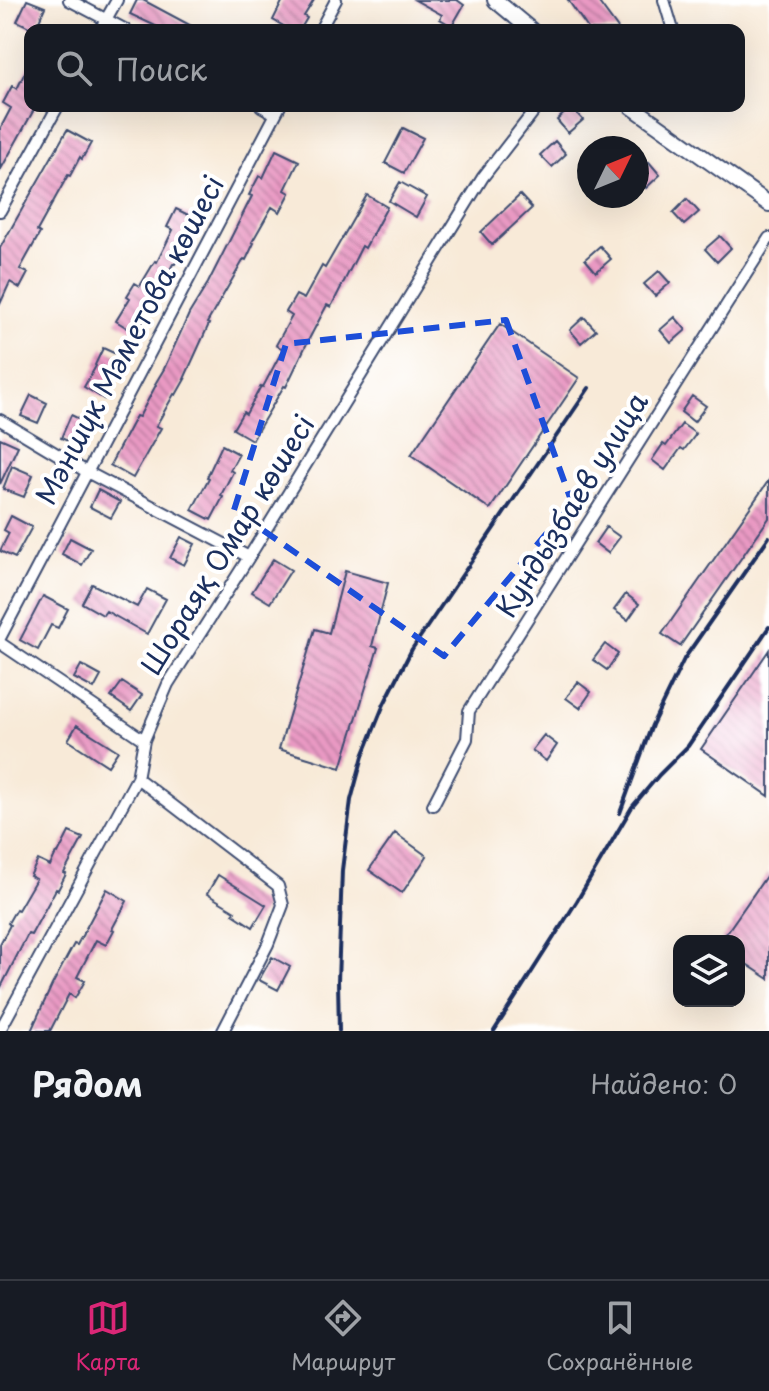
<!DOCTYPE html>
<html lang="ru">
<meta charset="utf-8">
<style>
body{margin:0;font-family:"Playpen Sans",sans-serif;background:#20242c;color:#f1f3f6}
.controls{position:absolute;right:24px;bottom:24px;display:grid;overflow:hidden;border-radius:16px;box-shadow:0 8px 32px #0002}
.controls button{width:72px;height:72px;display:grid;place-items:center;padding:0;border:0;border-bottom:2px solid #363941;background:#171b24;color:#f1f3f6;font:40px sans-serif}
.compass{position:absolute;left:577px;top:136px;width:72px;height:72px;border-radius:50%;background:#171b24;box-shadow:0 8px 32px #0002;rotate:47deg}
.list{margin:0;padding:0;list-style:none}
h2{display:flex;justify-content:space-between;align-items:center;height:104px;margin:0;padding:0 32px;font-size:34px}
h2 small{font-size:26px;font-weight:400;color:#9ea1a6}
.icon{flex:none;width:44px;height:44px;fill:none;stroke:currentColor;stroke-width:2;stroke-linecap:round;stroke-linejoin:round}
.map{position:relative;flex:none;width:769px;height:1031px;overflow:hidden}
.search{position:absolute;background:#171b24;box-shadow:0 8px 32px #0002;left:24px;right:24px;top:24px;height:88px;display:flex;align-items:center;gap:20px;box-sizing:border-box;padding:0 28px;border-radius:16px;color:#9ea1a6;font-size:30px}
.sheet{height:248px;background:#171b24}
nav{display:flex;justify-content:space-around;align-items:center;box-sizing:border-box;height:112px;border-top:2px solid #363941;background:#171b24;font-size:22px;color:#9ea1a6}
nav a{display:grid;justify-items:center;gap:4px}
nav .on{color:#db2777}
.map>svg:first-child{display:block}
.building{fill:url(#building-back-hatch)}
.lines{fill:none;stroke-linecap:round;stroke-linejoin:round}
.minor-casing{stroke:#3c4b70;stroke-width:14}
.tertiary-casing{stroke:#3c4b70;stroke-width:18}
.minor{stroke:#fff;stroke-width:10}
.tertiary{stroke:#fff;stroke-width:14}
.rail{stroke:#1b2f5e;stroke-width:4}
.marked{fill:none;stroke:#1d4ed8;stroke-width:6;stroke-dasharray:16 10;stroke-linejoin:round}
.labels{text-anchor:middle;stroke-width:8;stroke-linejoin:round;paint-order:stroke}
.street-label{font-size:28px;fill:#1b2f5e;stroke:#fff}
</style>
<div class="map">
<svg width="769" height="1031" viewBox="0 0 769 1031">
<defs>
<pattern id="building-back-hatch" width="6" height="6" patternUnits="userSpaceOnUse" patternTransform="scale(2)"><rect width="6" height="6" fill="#e999c3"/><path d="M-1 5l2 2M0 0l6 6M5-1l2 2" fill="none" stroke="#bc7da2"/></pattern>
</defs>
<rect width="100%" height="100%" fill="#fff"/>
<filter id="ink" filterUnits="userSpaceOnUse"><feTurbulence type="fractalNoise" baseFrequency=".0125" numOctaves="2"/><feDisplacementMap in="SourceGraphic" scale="16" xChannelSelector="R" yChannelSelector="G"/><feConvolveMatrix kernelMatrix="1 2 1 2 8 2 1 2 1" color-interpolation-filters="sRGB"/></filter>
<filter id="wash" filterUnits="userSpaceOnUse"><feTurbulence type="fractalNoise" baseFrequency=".006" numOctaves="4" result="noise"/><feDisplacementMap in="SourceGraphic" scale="32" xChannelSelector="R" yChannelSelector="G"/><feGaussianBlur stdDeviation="1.8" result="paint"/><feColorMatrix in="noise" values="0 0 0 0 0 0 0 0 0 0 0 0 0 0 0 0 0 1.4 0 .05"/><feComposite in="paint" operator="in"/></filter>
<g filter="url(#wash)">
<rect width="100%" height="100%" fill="#f8ead8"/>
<g id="blocks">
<path class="building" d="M27,0L45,7L35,30L17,21Z
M137,0H143L199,30H164L130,14Z
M283,0H314L304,16L307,18L300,30H291L273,20Z
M415,0H457L464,5L452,26L440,19L442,15Z
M568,0H597L619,30H589Z
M30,62V106H36L0,171V129L11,108L3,103L12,86L17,89Z
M571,107L583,120L568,133L557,120Z
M403,128L423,138L404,173L385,163Z
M67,130L91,143L82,159L80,157L70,176L68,175L37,231L40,233L20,269L28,273L20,288L10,282L0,304V248Z
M555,141L566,154L552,167L540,155Z
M276,150L299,161L285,190L290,193L280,212L272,207L252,242L254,243L246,260L244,259L207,323L209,324L184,379H185L176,395L174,394L156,426L161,428L133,478L110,465L136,416L139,417L156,385L155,384L164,369L189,314L208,283L252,196L249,195L259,176L263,178Z
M649,162L660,175L646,188L637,178V173Z
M400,182L427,197L416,217L389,201Z
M367,195L387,207L365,248L362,246L331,307L327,305L309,339L286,387L284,386L252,440L233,429L243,412L246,414L261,386L263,387L283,349L276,345L292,316L286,312L296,295L304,299L322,266L325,268Z
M520,195L532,208L492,245L481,232Z
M687,199L699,212L684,225L673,213Z
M176,209L199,220L191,238L188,237L175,264H173L156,295L158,296L137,334L116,321L130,298L127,296L135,283L140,286L155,261L157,262L173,230L167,227Z
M720,236L731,248L717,262L705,249Z
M600,246L611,259L596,272L585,259Z
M659,271L670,283L655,296L644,284Z
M584,317L596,330L581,343L570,330Z
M675,317L686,330L671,343L660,330Z
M500,324L579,378L490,509L411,455Z
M103,348L127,359L119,376L117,375L104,399L84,387L96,366L95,365Z
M31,395L47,403L38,423L21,416Z
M692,396L706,406L694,422L681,412Z
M71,415L92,425L81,447L61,438Z
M682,424L696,434L684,450L681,448L665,470L652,460L663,444L666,446Z
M0,438L18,446L0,484Z
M222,445L239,454L230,470L233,472L221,495L223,497L211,520L192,510L209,478L207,477Z
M12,466L33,475L24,497L3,489Z
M769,480V518L680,646L662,634Z
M98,490L120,502L111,518L90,507Z
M11,516L32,527L15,558L0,551L9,533L4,530Z
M606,527L620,537L608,553L595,543Z
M181,537L195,544L184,565L170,558Z
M70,538L91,549L82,565L62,554Z
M273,559L291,570L270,603L252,592Z
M345,571L388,583L372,646L378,648L341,768L279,749L315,629L329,633Z
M92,584L137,607L147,589L166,599L147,634L106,611L103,615L82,603Z
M626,594L639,604L628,620L614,610Z
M43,596L68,609L58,628L51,625L38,650L20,640Z
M605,644L618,654L607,670L593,660Z
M769,650V796L701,749Z
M81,665L101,676L94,689L74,678Z
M122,682L142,695L131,711L111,697Z
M578,682L591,692L580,708L566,698Z
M77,725L118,751L108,766L68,740Z
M544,735L557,745L546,761L532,750Z
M69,832L83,838L64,873L66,874L58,890L56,889L31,935L28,934L0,989V944L10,925L8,923L16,909L18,910L36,879L30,876L38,860L50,866L56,853L58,854Z
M395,833L427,856L402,893L369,870Z
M769,872V979L739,959V941H721Z
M218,875L266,905L253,927L233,914L235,911L207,894Z
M107,889L127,901L112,929L114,930L106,945L96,940L77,977L85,981L75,998L69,994L50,1031H31L52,985L74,944L77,945Z
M272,957L290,967L278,990L259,980Z"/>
</g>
</g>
<g filter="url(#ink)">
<use href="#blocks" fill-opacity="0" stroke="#3c4b70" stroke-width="2"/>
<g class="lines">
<g class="minor-casing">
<path id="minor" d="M69,0L126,30
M664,0L673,30
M100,30L117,0
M320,30L336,0
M261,106L275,114
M0,211L58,106
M0,420L87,472L249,557
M0,638L280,106
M0,643L144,740
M137,778L278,886L283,905L268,944L223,1031
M433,805L467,739L469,711L769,238
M0,1030L137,778L144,740L168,684L249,557L483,177L538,106"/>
</g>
<g class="tertiary-casing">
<path id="tertiary" d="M495,0L531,30
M631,106L769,204"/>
</g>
<use href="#minor" class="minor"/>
<use href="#tertiary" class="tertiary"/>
<path class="rail" d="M620,813L652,725L684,659L769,537
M339,1031L338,981L342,870L351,800L363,756L384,704L412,649L589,388
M494,1031L577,901L632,807L659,775L688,746L769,627"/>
</g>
</g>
<path class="marked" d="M506,320L572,503L444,656L234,510L286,344Z"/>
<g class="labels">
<g class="street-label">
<text transform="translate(130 340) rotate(-62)" y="10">Мәншүк Мәметова көшесі</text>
<text transform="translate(572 505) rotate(-58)" y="10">Кундызбаев улица</text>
<text transform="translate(228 545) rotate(-58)" y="10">Шораяқ Омар көшесі</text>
</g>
</g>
</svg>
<div class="controls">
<button><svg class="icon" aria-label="layers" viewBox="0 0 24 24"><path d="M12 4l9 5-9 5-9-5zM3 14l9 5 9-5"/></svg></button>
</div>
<svg class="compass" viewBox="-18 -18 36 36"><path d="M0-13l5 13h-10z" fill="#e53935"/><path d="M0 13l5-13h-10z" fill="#9ea1a6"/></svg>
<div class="search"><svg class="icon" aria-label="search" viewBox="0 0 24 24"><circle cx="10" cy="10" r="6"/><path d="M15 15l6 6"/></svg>Поиск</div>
</div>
<section class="sheet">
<h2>Рядом<small>Найдено: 0</small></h2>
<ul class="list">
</ul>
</section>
<nav>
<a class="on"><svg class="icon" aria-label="map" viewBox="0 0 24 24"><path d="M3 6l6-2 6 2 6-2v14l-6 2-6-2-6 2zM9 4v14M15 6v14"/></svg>Карта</a>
<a><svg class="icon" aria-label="directions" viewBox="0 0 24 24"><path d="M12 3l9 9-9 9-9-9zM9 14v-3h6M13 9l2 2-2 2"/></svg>Маршрут</a>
<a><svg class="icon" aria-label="saved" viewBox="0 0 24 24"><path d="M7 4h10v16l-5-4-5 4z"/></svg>Сохранённые</a>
</nav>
